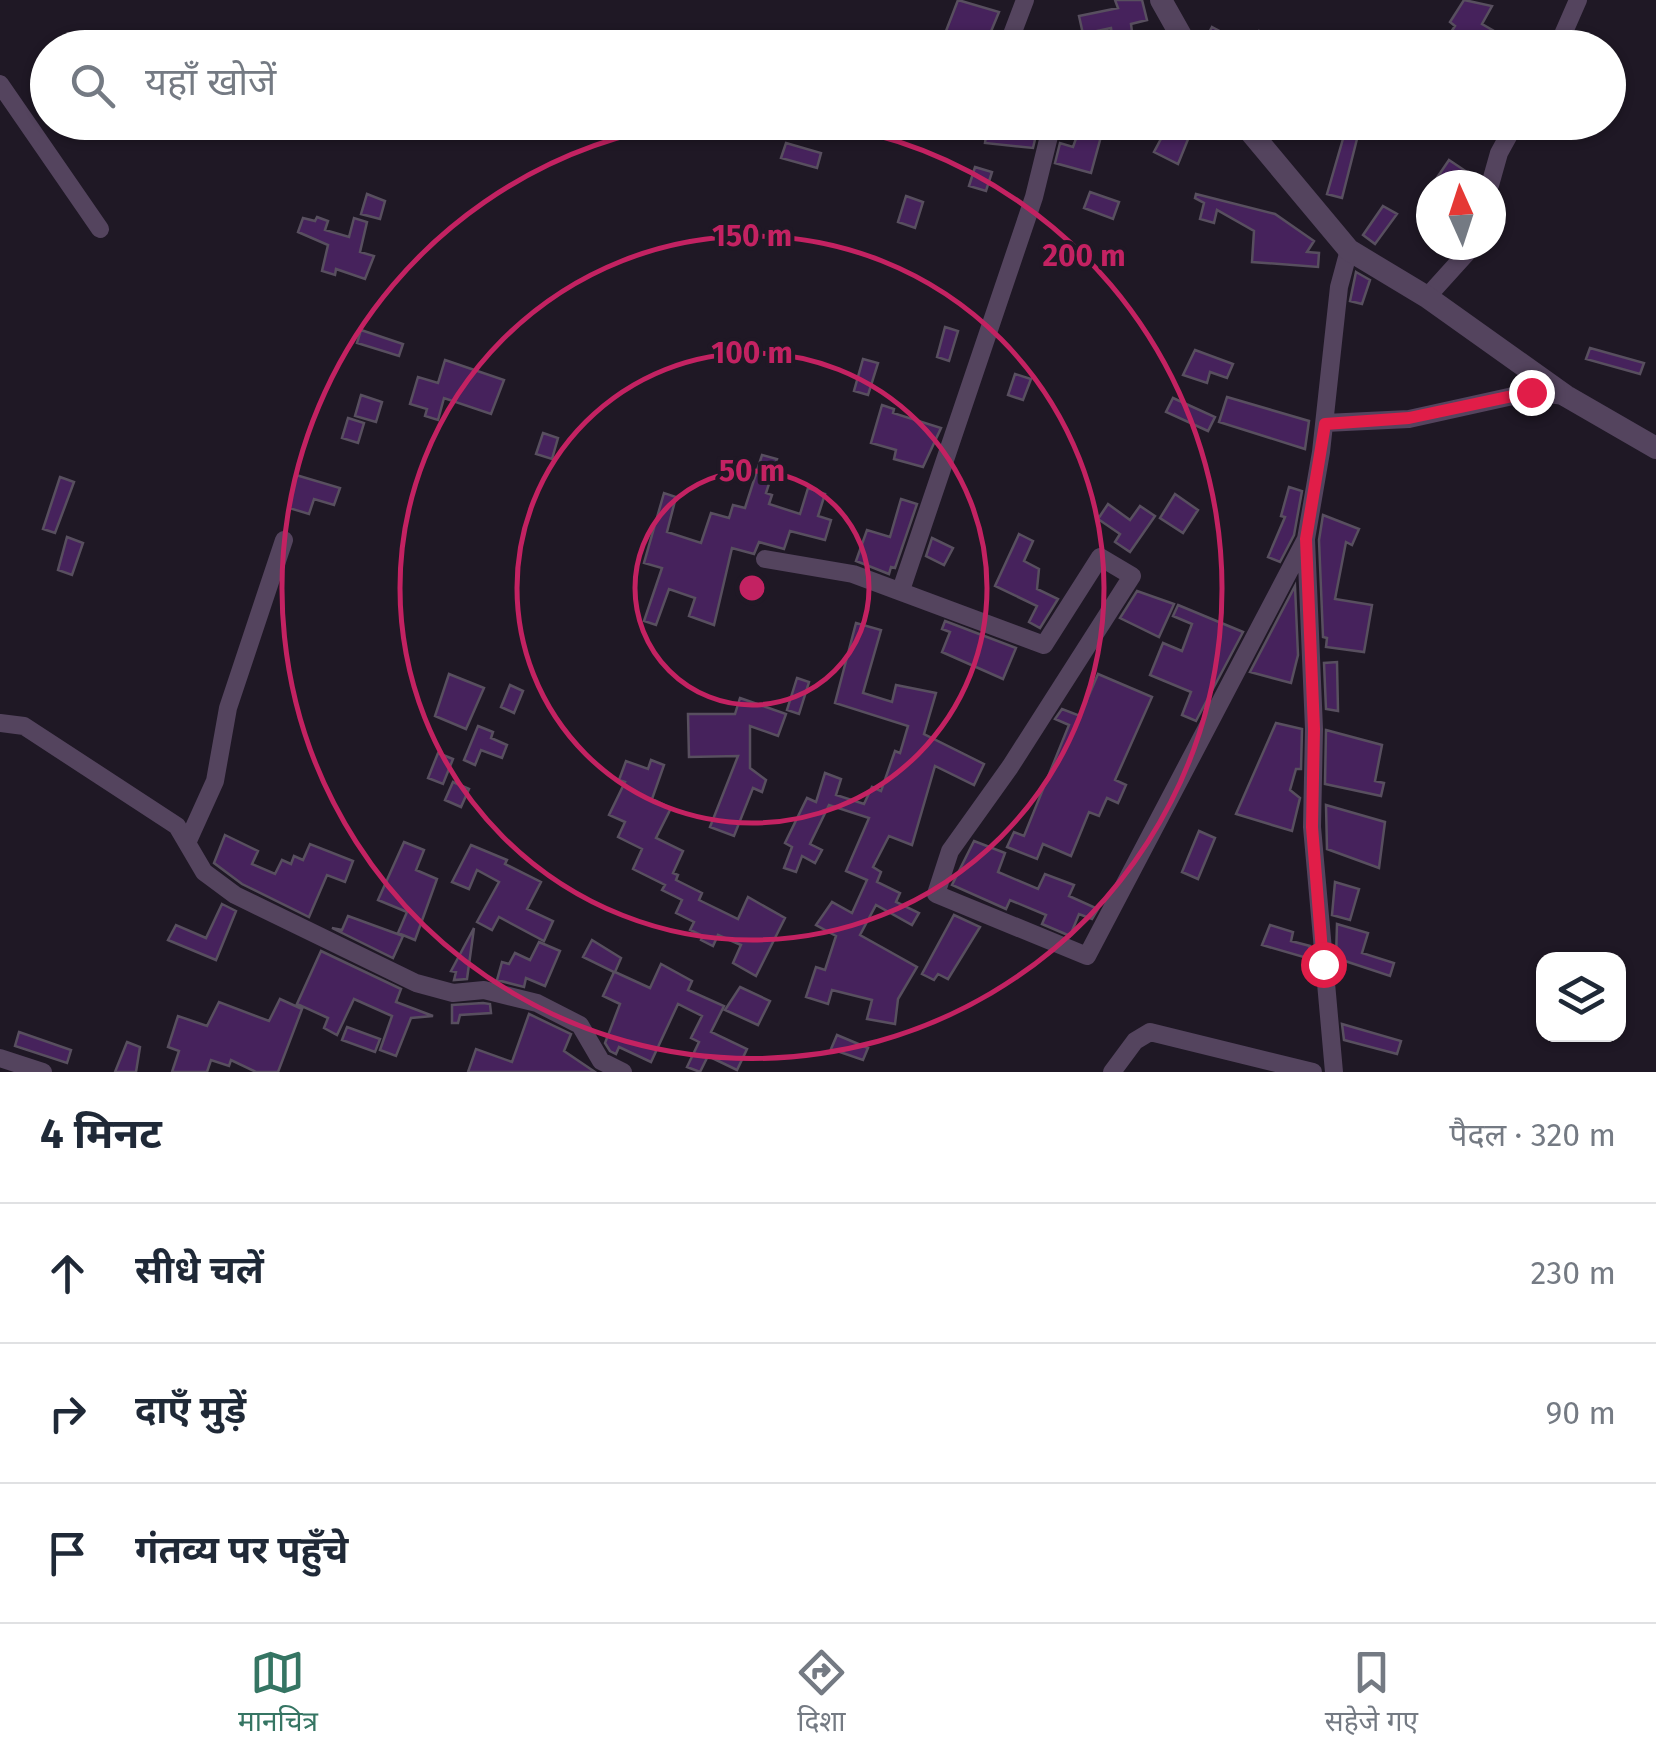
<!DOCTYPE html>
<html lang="hi">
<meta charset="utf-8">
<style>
body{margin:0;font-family:"Fira Sans","Noto Sans Devanagari",sans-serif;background:#f6f6f7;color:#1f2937}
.controls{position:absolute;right:30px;bottom:30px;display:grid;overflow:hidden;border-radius:20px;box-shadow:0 2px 8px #0004}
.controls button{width:90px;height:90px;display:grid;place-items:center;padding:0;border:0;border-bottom:2px solid #e0e1e3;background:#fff;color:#1f2937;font:50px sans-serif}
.compass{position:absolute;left:1416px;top:170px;width:90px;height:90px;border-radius:50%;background:#fff;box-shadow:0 2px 8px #0004;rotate:357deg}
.stop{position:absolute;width:30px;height:30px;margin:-22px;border:8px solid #e11d48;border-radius:50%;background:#fff}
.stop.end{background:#e11d48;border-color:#fff;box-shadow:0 2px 10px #0008}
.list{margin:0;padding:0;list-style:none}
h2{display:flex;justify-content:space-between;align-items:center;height:130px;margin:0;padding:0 40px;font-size:42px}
h2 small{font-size:32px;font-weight:400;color:#747a83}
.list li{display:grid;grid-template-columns:65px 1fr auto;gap:30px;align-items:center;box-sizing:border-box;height:140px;padding:0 40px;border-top:2px solid #e0e1e3}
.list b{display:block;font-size:38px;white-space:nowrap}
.list em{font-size:32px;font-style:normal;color:#747a83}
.icon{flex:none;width:55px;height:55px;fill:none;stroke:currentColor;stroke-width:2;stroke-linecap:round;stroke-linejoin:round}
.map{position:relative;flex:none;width:1656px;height:1072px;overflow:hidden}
.search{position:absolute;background:#fff;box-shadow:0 2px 8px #0004;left:30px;right:30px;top:30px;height:110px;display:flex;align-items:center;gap:25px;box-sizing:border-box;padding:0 35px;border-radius:55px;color:#747a83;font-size:38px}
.sheet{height:550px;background:#fff}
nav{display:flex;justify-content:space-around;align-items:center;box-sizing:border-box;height:140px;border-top:2px solid #e0e1e3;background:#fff;font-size:28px;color:#747a83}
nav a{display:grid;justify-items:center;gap:5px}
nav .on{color:#357563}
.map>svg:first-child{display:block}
.building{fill:#46225c;stroke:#584f5f;stroke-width:2.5}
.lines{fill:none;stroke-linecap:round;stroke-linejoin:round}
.minor{stroke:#54445e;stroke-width:18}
.tertiary{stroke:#54445e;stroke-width:22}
.route{stroke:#e11d48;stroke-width:12}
.ring{fill:none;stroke:#c32262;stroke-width:5}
.centre{fill:#c32262;stroke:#1f1825;stroke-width:5}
.ring-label{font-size:30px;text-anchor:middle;font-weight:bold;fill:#c32262;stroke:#1f1825;stroke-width:8;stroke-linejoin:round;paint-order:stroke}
</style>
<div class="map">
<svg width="1656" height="1072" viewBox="0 0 1656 1072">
<rect width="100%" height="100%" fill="#1f1825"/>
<path class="building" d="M958,0L999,12L985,46L946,31Z
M1115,0H1142L1147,20L1131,24L1134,48H1114L1111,28L1083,34L1079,16L1118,8Z
M1464,0L1492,6L1482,24L1494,31L1485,48H1455L1445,41L1455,26L1450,22Z
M1212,27L1231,37L1225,48L1204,42Z
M1259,31L1302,46L1301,48H1253Z
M988,122H1028L1027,135H1036L1033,148L985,143Z
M1082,122H1105L1091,173L1055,163L1060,143L1073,147Z
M1170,122H1195L1178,164L1154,152Z
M1345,132L1358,135L1342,198L1327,194Z
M786,143L821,153L817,168L781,158Z
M1449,160L1467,172L1459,185H1432Z
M975,167L992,172L986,191L969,186Z
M1090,192L1119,202L1113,219L1084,208Z
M367,194L385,201L380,219L361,214Z
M1196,194L1275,214L1314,241L1307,252L1319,253L1318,267L1252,262L1254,231L1217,210L1214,223L1200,219L1204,203L1195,198Z
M906,196L923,202L915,228L898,222Z
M1383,206L1397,214L1375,244L1363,235Z
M317,217L328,221L325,230L349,237L354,218L367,222L360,252L374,256L365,279L336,269L335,275L322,271L328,245L298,232L303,218L315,221Z
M1356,272L1370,280L1362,304L1350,301Z
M945,327L958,331L949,361L937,357Z
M361,330L403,344L399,356L357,343Z
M1590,348L1644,363L1640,374L1586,359Z
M1195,350L1233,364L1227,378L1210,372L1207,383L1183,375Z
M863,359L878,363L868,395L854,391Z
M445,360L504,380L491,414L444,398L438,420L425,416L427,409L410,404L418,377L438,383Z
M1015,374L1031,379L1023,400L1008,395Z
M361,395L382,402L376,422L355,416Z
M1227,397L1309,421L1305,449L1219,422Z
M1173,398L1215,417L1208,431L1166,412Z
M882,405L894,409L893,413L941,428L923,467L894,459L896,450L871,443Z
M348,418L364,423L358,443L342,438Z
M543,433L558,438L552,459L536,454Z
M762,455L777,459L766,493L772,495L769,504L800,514L808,488L825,494L818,516L831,520L825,540L790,531L784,549L759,542L754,554L732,548L714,625L689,616L695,598L669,589L656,625L644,621L662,568L644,563L664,493L676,497L667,532L701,543L711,513L729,518L733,505L745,508Z
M296,475L340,488L334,505L314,499L309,514L289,508Z
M60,477L74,482L55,533L43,529Z
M1289,487L1302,491L1294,535L1280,562L1268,557L1285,517L1281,516Z
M1175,494L1198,510L1183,533L1160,518Z
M901,499L917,504L895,568L891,567L889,574L856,561L867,530L890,537Z
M1108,504L1130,520L1140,506L1155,516L1130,552L1115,542L1120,534L1098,519Z
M1323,515L1359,529L1352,545L1346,542L1335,599L1372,605L1364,652L1326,647L1327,638L1323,637L1319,540Z
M1019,534L1033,541L1024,561L1039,569L1037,589L1058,599L1040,628L1029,622L1037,606L995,586Z
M67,537L83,543L72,575L58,570Z
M932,538L953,548L944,565L926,556Z
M1295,586L1298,655L1291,683L1250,672Z
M1137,591L1174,604L1159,637L1120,618Z
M1178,605L1243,632L1196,721L1182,715L1191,692L1150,675L1163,643L1182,651L1192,624L1173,616Z
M945,621L1016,648L1003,679L942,652L950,632L942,629Z
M856,623L881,630L863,693L892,702L896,685L936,693L924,734L984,764L974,785L935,766L912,845L889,836L873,867L881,872L877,882L900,893L896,902L919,913L912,925L876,905L860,935L917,967L898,999L895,1024L867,1019L872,1000L832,990L828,1004L806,997L816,967L825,970L836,936L816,925L832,902L852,913L867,880L846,871L869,818L829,805L810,844L822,850L815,863L802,856L796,872L784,868L792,847L785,843L807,798L816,802L825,773L841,779L836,795L864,804L872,787L881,791L895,751L900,753L908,726L835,703Z
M1337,662L1338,711L1326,709L1324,663Z
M449,674L484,688L466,729L435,716Z
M1098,674L1152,697L1115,780L1126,785L1118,803L1107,798L1099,816L1089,812L1071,856L1043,844L1037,859L1007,847L1014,832L1024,836L1069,725L1055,719L1062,709L1080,716Z
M797,678L809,682L799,714L787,710Z
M510,685L523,691L514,713L501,707Z
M740,698L786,714L778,736L750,726V768L766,780L762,792L753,788L734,836L710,827L738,756L689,757L688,714H735Z
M1276,723L1302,729L1301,769H1296L1290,790L1300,798L1292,831L1236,814Z
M478,726L493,732L491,738L507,745L502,758L481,750L475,765L464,760Z
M1326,730L1382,745L1375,781L1384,783L1381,796L1325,784Z
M438,753L453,759L443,784L428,778Z
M651,760L664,765L652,799L671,808L656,838L683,851L673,873L678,875L676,880L702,893L699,900L738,919L748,897L785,918L756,976L733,963L741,945L718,935L713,946L701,940L703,936L690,930L694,922L676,913L682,900L662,890L665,885L633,869L642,849L618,837L625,822L609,815L625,782L619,780L626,761L648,769Z
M453,782L469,789L461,807L445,800Z
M1326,805L1385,822L1379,868L1327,849Z
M1199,831L1215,838L1198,879L1182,872Z
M225,835L258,851L252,864L275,874L282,860L291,864L294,856L303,860L310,844L353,861L345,882L327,875L309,917L242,884L214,863Z
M974,841L1005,853L998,872L1038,889L1045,874L1074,885L1069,896L1098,909L1092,919L1079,914L1070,936L1042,924L1046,915L1010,900L1006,909L952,885Z
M404,842L424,850L416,870L437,879L415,940L398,933L407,912L378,900Z
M471,845L507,860L505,864L541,882L527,909L553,921L544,941L499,917L492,930L477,922L499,882L477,870L469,889L452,882Z
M1335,882L1359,889L1350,920L1332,915Z
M222,904L236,911L216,960L168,940L176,925L206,938Z
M954,915L980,927L948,979L938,974L934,980L922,974Z
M348,916L403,936L393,958L332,928L342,930Z
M1337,924L1368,933L1362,953L1394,963L1390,976L1336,958Z
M1270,925L1293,932L1291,941L1310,946L1307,958L1262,945Z
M474,928L467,979L454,980L456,972L451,971Z
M592,940L621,958L615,972L650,988L661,964L692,981L688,990L724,1006L711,1032L747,1049L737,1070L708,1056L700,1072L687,1067L699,1042L691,1038L702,1016L678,1004L651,1062L619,1047L616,1054L610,1051L605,1043L620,1004L603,996L614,972L583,957Z
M539,942L560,951L545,986L526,978L524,987L497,980L502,962L509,964L515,953L530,960Z
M321,951L401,989L396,1002L433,1016L411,1018L396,1056L380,1050L392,1016L354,999L337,1035L324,1028L328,1018L297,1004Z
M740,987L770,1001L758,1025L725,1010Z
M280,999L302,1009L278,1072H256L231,1060L229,1066L211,1060L207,1072H172L179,1051L168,1047L178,1016L207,1026L219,1002L269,1021Z
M483,1003L490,1004L491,1013L460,1015L458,1023H452V1005Z
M529,1014L571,1034L564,1051L595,1072H468L476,1049L512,1062Z
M1342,1024L1401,1041L1397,1054L1344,1040Z
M347,1027L380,1039L375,1052L342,1040Z
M19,1032L71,1050L67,1063L15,1046Z
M837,1035L868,1048L863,1060L831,1049Z
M127,1042L140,1047L136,1072H115Z"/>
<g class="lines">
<path class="minor" d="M1011,37L1025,0
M1557,48L1578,0
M0,84L100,229
M1490,185L1499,153L1516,122
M1427,297L1474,245
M1325,423L1409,419L1531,392L1565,396
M765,559L853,574L1044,645L1100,557L1132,576L1010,767L950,851L936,894L1087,956L1306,539
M901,590L1034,197L1050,132
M0,723L24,726L177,826L204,872L235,895L416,983L453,993L484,990L537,1003L580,1025L601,1061L623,1072
M187,843L215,781L228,708L284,540
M0,1058L43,1072
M1112,1072L1135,1041L1150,1032L1313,1072
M1334,1072L1312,827L1314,729L1306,539L1321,452L1339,287L1349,250"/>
<path class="tertiary" d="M1161,0L1188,48
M1242,122L1349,250L1427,297L1566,396L1656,448"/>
</g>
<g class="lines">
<path class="route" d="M1323,964L1312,827L1314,729L1306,539L1325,424L1409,418L1531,392"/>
</g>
<g class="ring">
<circle cx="752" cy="588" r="117"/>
<circle cx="752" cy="588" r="235"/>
<circle cx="752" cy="588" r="352"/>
<path d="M817 123A470 470 0 1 1 687 123"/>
</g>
<circle cx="752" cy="588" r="15" class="centre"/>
<g class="ring-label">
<text x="752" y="246">150 m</text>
<text x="1084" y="266">200 m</text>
<text x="752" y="363">100 m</text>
<text x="752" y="481">50 m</text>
</g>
</svg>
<div class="controls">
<button><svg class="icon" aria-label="layers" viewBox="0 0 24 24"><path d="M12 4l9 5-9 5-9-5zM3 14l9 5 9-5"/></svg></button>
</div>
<svg class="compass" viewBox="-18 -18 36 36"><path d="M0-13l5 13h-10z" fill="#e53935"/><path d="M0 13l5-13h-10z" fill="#747a83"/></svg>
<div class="stop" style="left:1323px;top:964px"></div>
<div class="stop end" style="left:1531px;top:392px"></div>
<div class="search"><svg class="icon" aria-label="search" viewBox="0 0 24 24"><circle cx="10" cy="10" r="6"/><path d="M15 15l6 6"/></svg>यहाँ खोजें</div>
</div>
<section class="sheet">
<h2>4 मिनट<small>पैदल · 320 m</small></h2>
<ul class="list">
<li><svg class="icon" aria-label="ahead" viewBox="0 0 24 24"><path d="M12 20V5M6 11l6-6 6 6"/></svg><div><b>सीधे चलें</b></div><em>230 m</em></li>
<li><svg class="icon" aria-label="right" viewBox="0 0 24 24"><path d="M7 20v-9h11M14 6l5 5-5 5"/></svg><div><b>दाएँ मुड़ें</b></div><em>90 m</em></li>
<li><svg class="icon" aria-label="arrive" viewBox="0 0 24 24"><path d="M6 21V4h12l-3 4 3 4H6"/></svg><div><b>गंतव्य पर पहुँचे</b></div></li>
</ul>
</section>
<nav>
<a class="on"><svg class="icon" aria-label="map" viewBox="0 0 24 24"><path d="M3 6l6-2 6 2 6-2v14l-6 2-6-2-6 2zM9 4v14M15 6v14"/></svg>मानचित्र</a>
<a><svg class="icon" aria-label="directions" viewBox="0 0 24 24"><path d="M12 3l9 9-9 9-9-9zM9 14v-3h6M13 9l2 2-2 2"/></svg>दिशा</a>
<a><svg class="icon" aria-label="saved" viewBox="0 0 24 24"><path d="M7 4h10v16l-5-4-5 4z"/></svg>सहेजे गए</a>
</nav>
